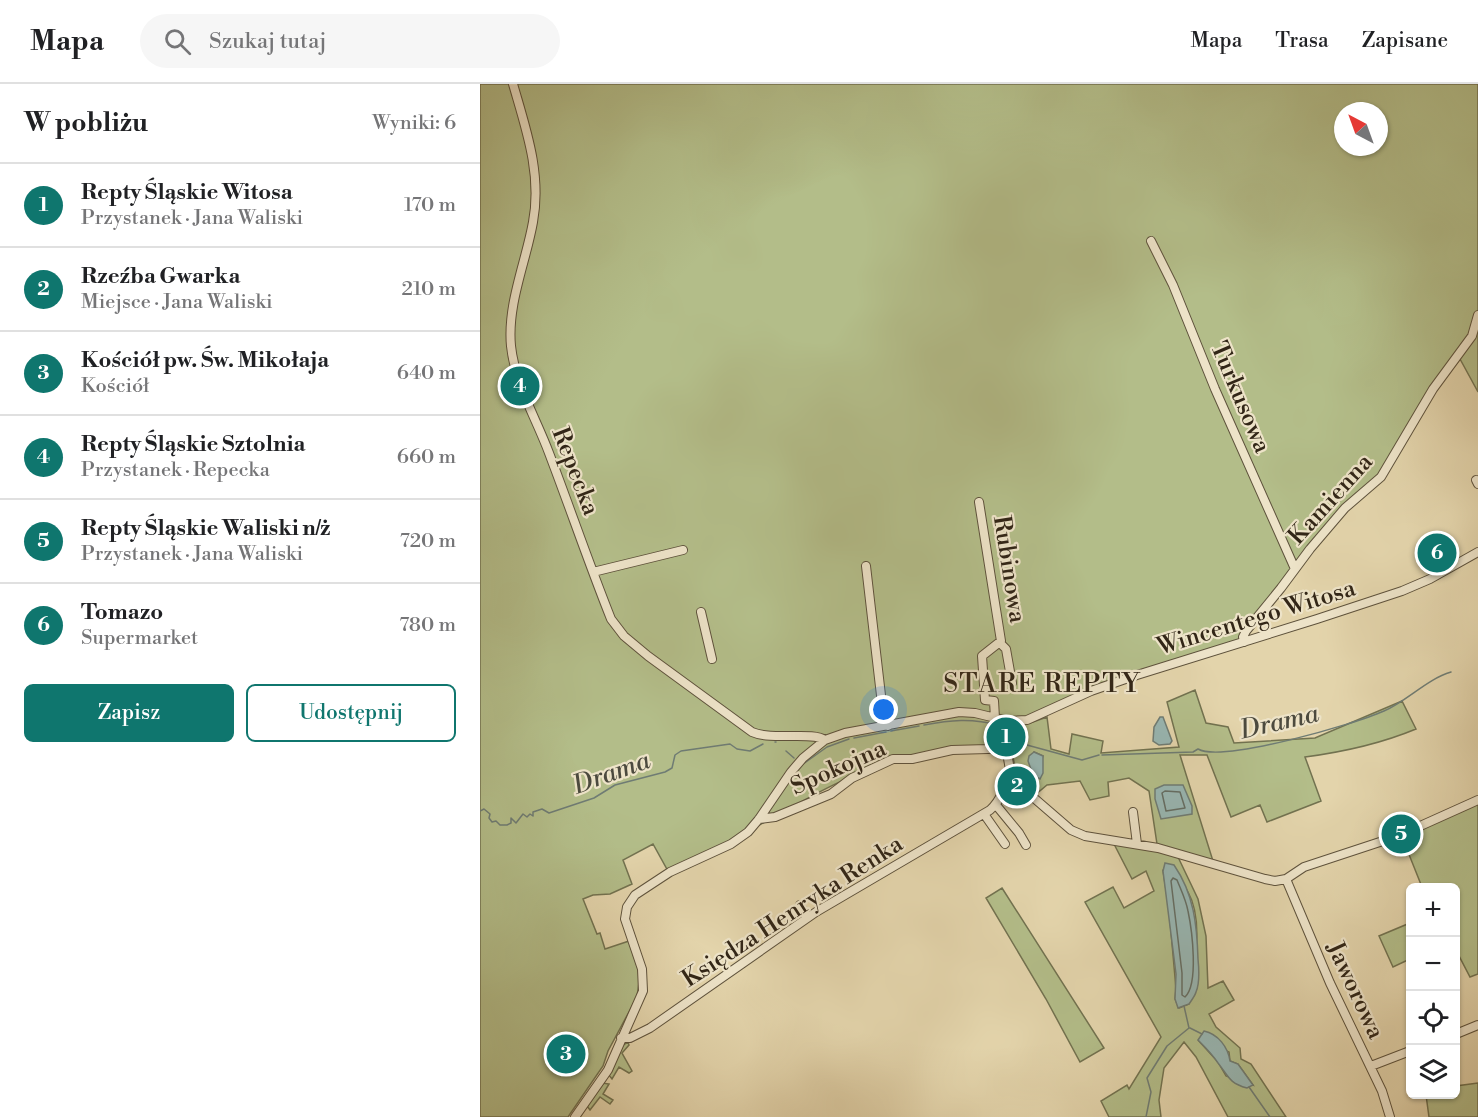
<!DOCTYPE html>
<html lang="pl">
<meta charset="utf-8">
<style>
body{margin:0;font-family:"Libre Bodoni",serif;background:#f6f6f6;color:#202124}
.controls{position:absolute;right:18px;bottom:18px;display:grid;overflow:hidden;border-radius:9px;box-shadow:0 2px 4px #0004}
.controls button{width:54px;height:54px;display:grid;place-items:center;padding:0;border:0;border-bottom:2px solid #e0e0e0;background:#fff;color:#202124;font:30px sans-serif}
.compass{position:absolute;left:854px;top:18px;width:54px;height:54px;border-radius:50%;background:#fff;box-shadow:0 2px 4px #0004;rotate:319deg}
.you{position:absolute;left:404px;top:626px;width:21px;height:21px;margin:-15px;border:4px solid #fff;border-radius:50%;background:#1a73e8;box-shadow:0 0 0 9px #1a73e833}
.badge{display:grid;place-items:center;width:39px;height:39px;border-radius:50%;background:#0f766e;color:#fff;font-size:20px;font-weight:700}
.pin{position:absolute;translate:-50% -50%;border:3px solid #fff;box-shadow:0 2px 6px #0006}
.list{margin:0;padding:0;list-style:none}
h2{display:flex;justify-content:space-between;align-items:center;height:78px;margin:0;padding:0 24px;font-size:26px}
h2 small{font-size:20px;font-weight:400;color:#757577}
.list li{display:grid;grid-template-columns:39px 1fr auto;gap:18px;align-items:center;box-sizing:border-box;height:84px;padding:0 24px;border-top:2px solid #e0e0e0}
.list b{display:block;font-size:22px;white-space:nowrap}
.list p{margin:0;font-size:20px;white-space:nowrap;color:#757577}
.list em{font-size:20px;font-style:normal;color:#757577}
.actions{display:flex;gap:12px;padding:18px 24px}
.actions a{flex:1;padding:14px 0;border:2px solid #0f766e;border-radius:9px;text-align:center;font-size:21px;color:#0f766e}
.actions .main{background:#0f766e;color:#fff}
.icon{flex:none;width:33px;height:33px;fill:none;stroke:currentColor;stroke-width:2;stroke-linecap:round;stroke-linejoin:round}
.map{position:relative;flex:none;width:998px;height:1033px;overflow:hidden}
header{display:flex;align-items:center;gap:36px;box-sizing:border-box;height:84px;padding:0 30px;background:#fff;border-bottom:2px solid #e0e0e0}
header strong{font-size:28px}
nav{display:flex;gap:33px;margin-inline-start:auto;font-size:21px}
.search{width:420px;height:54px;background:#f6f6f6;display:flex;align-items:center;gap:15px;box-sizing:border-box;padding:0 21px;border-radius:33px;color:#757577;font-size:22px}
main{display:flex}
aside{flex:1;background:#fff}
.map>svg:first-child{display:block}
.green{fill:#b3bd89;stroke:#727250;stroke-width:1.5;fill-rule:evenodd}
.water{fill:#98b6b2;stroke:#6f7c74;stroke-width:1.5}
.lines{fill:none;stroke-linecap:round;stroke-linejoin:round}
.shore{stroke:#656e64;stroke-width:1.5}
.stream{stroke:#6f7c74;stroke-width:1.5}
.minor-casing{stroke:#5e523c;stroke-width:10}
.minor{stroke:#ede3c8;stroke-width:8}
.labels{text-anchor:middle;stroke-width:4.5;stroke-linejoin:round;paint-order:stroke}
.street-label{font-size:24px;fill:#322617;stroke:#ede3c8}
.neighbourhood-label{font-size:26px;letter-spacing:1.5px;fill:#322617;stroke:#ede3c8}
.water-label{font-size:26px;font-style:italic;fill:#4c4a3e;stroke:#ede3c8}
</style>
<header>
<strong>Mapa</strong>
<div class="search"><svg class="icon" aria-label="search" viewBox="0 0 24 24"><circle cx="10" cy="10" r="6"/><path d="M15 15l6 6"/></svg>Szukaj tutaj</div>
<nav><a>Mapa</a><a>Trasa</a><a>Zapisane</a></nav>
</header>
<main>
<aside>
<h2>W pobliżu<small>Wyniki: 6</small></h2>
<ul class="list">
<li><span class="badge">1</span><div><b>Repty Śląskie Witosa</b><p>Przystanek · Jana Waliski</p></div><em>170 m</em></li>
<li><span class="badge">2</span><div><b>Rzeźba Gwarka</b><p>Miejsce · Jana Waliski</p></div><em>210 m</em></li>
<li><span class="badge">3</span><div><b>Kościół pw. Św. Mikołaja</b><p>Kościół</p></div><em>640 m</em></li>
<li><span class="badge">4</span><div><b>Repty Śląskie Sztolnia</b><p>Przystanek · Repecka</p></div><em>660 m</em></li>
<li><span class="badge">5</span><div><b>Repty Śląskie Waliski n/ż</b><p>Przystanek · Jana Waliski</p></div><em>720 m</em></li>
<li><span class="badge">6</span><div><b>Tomazo</b><p>Supermarket</p></div><em>780 m</em></li>
</ul>
<div class="actions"><a class="main">Zapisz</a><a>Udostępnij</a></div>
</aside>
<div class="map">
<svg width="998" height="1033" viewBox="0 0 998 1033">
<rect width="100%" height="100%" fill="#e3d4ab"/>
<filter id="stains"><feTurbulence type="fractalNoise" baseFrequency=".00333" numOctaves="4"/><feColorMatrix values="0 0 0 0 .2 0 0 0 0 .09 0 0 0 0 .02 0 0 0 .5 -.17"/></filter>
<radialGradient id="worn" r=".72"><stop offset=".6" stop-color="#630" stop-opacity="0"/><stop offset="1" stop-color="#630" stop-opacity=".3"/></radialGradient>
<path class="green" d="M0,0H998V308L980,275L944,321L904,389L864,428L758,557L636,596L550,639L567,633L571,665L589,670L592,650L623,657L621,669L699,663L687,618L715,606L726,639L748,643L754,659L835,654L922,617L936,645C900,660 863,668 825,673L841,717L787,738L780,721L751,733L727,671H700L733,777L677,760L669,707L649,694L628,698L629,712L610,716L600,697L567,701L555,711C533,688 536,690 531,660L528,663C491,666 455,667 419,676C360,691 307,727 254,755C233,767 210,777 188,787L173,760L143,776L152,800L130,810L113,811L103,815L117,850L120,849L125,865L149,857L160,891L157,913L128,967L123,982L88,1033H0ZM863,27H899V63H863ZM554,668L563,672L556,694L551,686Z
M998,720V890L990,893L979,872L976,873V804L942,803L922,753Z
M634,760L680,767L698,773L718,815L726,852L728,904L743,897L754,916L729,930L736,943L760,964L761,975L771,980L806,1033H748L716,973L704,958L684,984L679,1016L681,1033H629L621,1017L647,1001L649,1005L681,953L605,818L633,803L644,824L674,807L666,787L652,795ZM683,787C690,793 704,800 708,808C725,838 713,888 709,920L699,924L695,915L696,905L689,825ZM718,956L749,968L750,977L758,980L773,1001L746,992L738,978Z
M522,804L624,964L600,978L566,915L506,814Z
M930,839V875L913,883L899,852Z
M148,958L149,961L142,969L152,987L149,989L139,983L132,995L128,990L142,962Z
M122,999L129,1000L123,1010L133,1016L130,1020L120,1013L110,1026L107,1022L108,1020Z
M998,999V1033H949L946,1011L976,1010V1002Z"/>
<path class="water" d="M680,633H683L692,657L690,660L679,661L673,657L674,643Z
M554,668L563,672V689L560,695L553,691L548,677L549,672Z
M684,701H703L712,722V730L681,735L675,715V705Z
M685,779L694,781C714,810 717,841 718,875C719,885 720,899 716,908C715,912 711,917 709,920L698,924L695,915L696,890L683,787Z
M724,947C738,950 748,963 750,977L758,980L773,1001L767,1004C749,999 749,993 738,979C733,971 725,963 718,956Z"/>
<g class="lines">
<path class="shore" d="M685,707L700,708L705,724L686,727L682,709Z
M693,794L697,796C701,806 706,816 708,827C712,846 719,900 705,913L702,911V889L691,797Z"/>
<path class="stream" d="M444,641C470,636 492,634 518,641
M411,647L439,642
M374,654L406,648
M295,658H296
M547,661L602,676L619,671
M306,667L314,674
M622,671L713,668L718,665C742,679 875,640 904,627C927,617 947,595 971,588
M323,680L347,663L369,655
M0,727L4,725L10,730L9,734L12,738L16,737L20,741H27L31,739V734L36,739L43,730L47,733L50,730L53,732V728L62,725L69,729L114,714L135,701L185,688L192,684L195,671L201,667L250,660L257,665L270,667L283,660
M704,922L709,944
M710,944L722,950
M769,1003L790,1033
M666,1033L671,1008L667,994L687,962L709,944"/>
<g class="minor-casing">
<path id="minor" d="M33,0C46,45 62,90 53,138C46,178 27,220 31,262C35,300 56,334 69,369C90,424 109,480 131,535L144,552L168,572L272,648C292,657 333,647 345,656
M671,157L693,201L735,305L815,485
M996,396L998,400
M499,418L521,557L502,572L505,616L514,617L515,634
M386,482L402,620L408,642
M113,488L203,466
M221,528L232,575
M764,558L763,553L766,547L801,504L830,465L865,424L901,393L953,305L992,252L998,231
M520,559L526,565L532,599
M528,637L526,663L530,686L547,708L591,746L605,752L678,764L785,795L795,797L806,795L824,783L918,752L998,716
M516,721L539,749L546,761
M653,728L657,760
M504,730L525,760
M279,735L295,733L351,710L372,694L413,675H432L472,666L508,665L526,663
M806,795L850,899L902,1007L910,1033
M320,821L327,834
M976,950L998,941
M141,954H150L170,944L336,828L510,726C523,715 522,703 533,692
M891,982L930,967
M95,1033L128,986L163,907L162,885L145,835L147,823L155,811L190,788L251,760L268,748L279,735L311,688L323,674L345,656L365,649L479,628L495,629L528,637L547,636L611,607L657,591L837,535L922,507L950,495L998,468"/>
</g>
<use href="#minor" class="minor"/>
</g>
<g class="labels">
<g class="street-label">
<text transform="translate(761 313) rotate(67)" y="8">Turkusowa</text>
<text transform="translate(96 387) rotate(69)" y="8">Repecka</text>
<text transform="translate(850 415) rotate(-48)" y="8">Kamienna</text>
<text transform="translate(530 485) rotate(81)" y="8">Rubinowa</text>
<text transform="translate(776 533) rotate(-17)" y="8">Wincentego Witosa</text>
<text transform="translate(358 683) rotate(-24)" y="8">Spokojna</text>
<text transform="translate(312 827) rotate(-33)" y="8">Księdza Henryka Renka</text>
<text transform="translate(876 906) rotate(65)" y="8">Jaworowa</text>
</g>
<g class="neighbourhood-label">
<text x="562" y="608">STARE REPTY</text>
</g>
<g class="water-label">
<text transform="translate(799 637) rotate(-13)" y="9">Drama</text>
<text transform="translate(131 688) rotate(-20)" y="9">Drama</text>
</g>
</g>
<rect width="100%" height="100%" filter="url(#stains)"/>
<rect width="100%" height="100%" fill="url(#worn)"/>
</svg>
<div class="controls">
<button>+</button>
<button>−</button>
<button><svg class="icon" aria-label="locate" viewBox="0 0 24 24"><circle cx="12" cy="12" r="6"/><path d="M12 2v4M12 18v4M2 12h4M18 12h4"/></svg></button>
<button><svg class="icon" aria-label="layers" viewBox="0 0 24 24"><path d="M12 4l9 5-9 5-9-5zM3 14l9 5 9-5"/></svg></button>
</div>
<svg class="compass" viewBox="-18 -18 36 36"><path d="M0-13l5 13h-10z" fill="#e53935"/><path d="M0 13l5-13h-10z" fill="#757577"/></svg>
<div class="you"></div>
<div class="pin badge" style="left:526px;top:653px">1</div>
<div class="pin badge" style="left:537px;top:702px">2</div>
<div class="pin badge" style="left:86px;top:970px">3</div>
<div class="pin badge" style="left:40px;top:302px">4</div>
<div class="pin badge" style="left:921px;top:750px">5</div>
<div class="pin badge" style="left:957px;top:469px">6</div>
</div>
</main>
